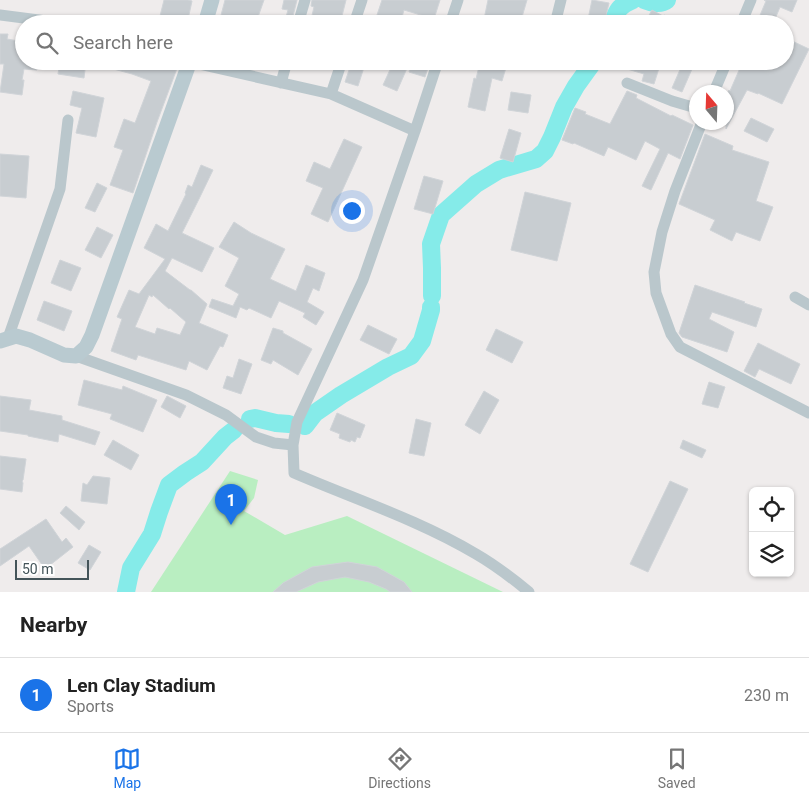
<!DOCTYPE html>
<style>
body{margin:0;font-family:Roboto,sans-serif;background:#f2f2f2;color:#222}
.controls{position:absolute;right:15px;bottom:15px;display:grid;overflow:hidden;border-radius:8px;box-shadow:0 1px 4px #0004}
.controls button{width:45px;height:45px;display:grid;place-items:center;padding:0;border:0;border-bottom:1px solid #e0e0e0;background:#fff;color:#222;font:25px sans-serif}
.compass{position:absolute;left:689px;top:85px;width:45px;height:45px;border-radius:50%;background:#fff;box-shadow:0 1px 4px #0004;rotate:341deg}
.scale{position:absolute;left:15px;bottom:12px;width:74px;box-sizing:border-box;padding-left:5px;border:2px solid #445459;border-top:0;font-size:14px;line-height:18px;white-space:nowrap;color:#445459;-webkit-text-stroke:4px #fff;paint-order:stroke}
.you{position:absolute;left:351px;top:210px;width:18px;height:18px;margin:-12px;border:4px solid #fff;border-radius:50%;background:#1a73e8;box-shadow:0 0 0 8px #1a73e833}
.badge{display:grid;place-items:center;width:32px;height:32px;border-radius:50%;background:#1a73e8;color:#fff;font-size:16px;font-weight:700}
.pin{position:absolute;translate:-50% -41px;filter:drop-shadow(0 1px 2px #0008)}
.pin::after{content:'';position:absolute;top:26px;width:18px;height:15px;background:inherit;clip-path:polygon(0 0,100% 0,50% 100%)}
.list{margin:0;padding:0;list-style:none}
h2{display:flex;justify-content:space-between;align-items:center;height:65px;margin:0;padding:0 20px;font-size:21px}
h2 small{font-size:16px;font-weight:400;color:#767676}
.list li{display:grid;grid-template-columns:32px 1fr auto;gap:15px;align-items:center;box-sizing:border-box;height:75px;padding:0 20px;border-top:1px solid #e0e0e0}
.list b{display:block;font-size:19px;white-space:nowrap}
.list p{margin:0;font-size:16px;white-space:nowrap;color:#767676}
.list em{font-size:16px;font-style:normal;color:#767676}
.icon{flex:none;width:28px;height:28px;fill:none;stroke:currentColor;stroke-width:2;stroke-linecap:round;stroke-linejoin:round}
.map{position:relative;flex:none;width:809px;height:592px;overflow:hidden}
.search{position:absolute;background:#fff;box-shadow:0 1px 4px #0004;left:15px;right:15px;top:15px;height:55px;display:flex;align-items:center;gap:12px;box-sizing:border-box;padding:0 18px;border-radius:28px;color:#767676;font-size:19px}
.sheet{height:140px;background:#fff}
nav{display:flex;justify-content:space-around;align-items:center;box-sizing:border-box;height:70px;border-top:1px solid #e0e0e0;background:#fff;font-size:14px;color:#767676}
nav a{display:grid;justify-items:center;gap:2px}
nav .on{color:#1a73e8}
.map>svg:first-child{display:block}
.green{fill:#b9eec1}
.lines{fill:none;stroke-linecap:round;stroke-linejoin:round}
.river{stroke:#85ebe9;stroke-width:18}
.building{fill:#c8cdd1;stroke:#d0d4d8;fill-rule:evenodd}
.street{stroke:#bac7cc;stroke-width:11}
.secondary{stroke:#b9cad0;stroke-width:15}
</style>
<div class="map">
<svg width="809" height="592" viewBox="0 0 809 592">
<rect width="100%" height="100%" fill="#efecec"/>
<path class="green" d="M230,471L258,480L254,498L244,511L285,535L347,516L503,592H151Z"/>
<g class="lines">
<path class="river" d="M644,0C651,3 661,5 667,0
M612,24C617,10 619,6 633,0
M432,296V268L431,244L441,215L476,184L499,170L536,159L545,151L552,137L564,107L576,86L594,61
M250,419L255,418L276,423L289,424
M305,426L315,413L341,395L388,367L411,356L422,341L431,310V307
M126,592L131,568L152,534L159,512L169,485L185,473L202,462L225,437L234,430"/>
</g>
<path class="building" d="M164,0H188L192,1L187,24H173L159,20Z
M225,0H264L258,17L273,22V24H236L220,19Z
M284,0H297L291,24H284L288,10L282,9Z
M312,0H346L340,24H310L314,7L311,6Z
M382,0H440L434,19L404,10L400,24H374Z
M488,0H527L522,17L536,21V24H483Z
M592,0L609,3L604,24H587Z
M764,0H797L792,12L780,7L773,24H768L758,20L766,1Z
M652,10L663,16L664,15L681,24H644Z
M0,34H8L7,39L24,42V61H39L37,70L24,69L22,80H24L22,95L0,92L4,64H0Z
M788,39L809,49L782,104L758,93V94L747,90L726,129V95L729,90L730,91L743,61H785V44Z
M60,61H86L84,78L58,74Z
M95,61H176L179,63L157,122L133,193L110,185L123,150L114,147L124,119L135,123L151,81L132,74L95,64Z
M352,61H366L358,86L345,82Z
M394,61H398L408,66L397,91L383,85Z
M482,61H508L502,81L492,78L485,111L468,107L474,78L476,79L480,62H482Z
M607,61H647L660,65L654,84L642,81L644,74L607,63Z
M412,62L428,68L425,77L409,72Z
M682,65L692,69L682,92L672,88Z
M73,91L104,98L96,137L76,133L82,108L70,105Z
M627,91L637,95L636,98L671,116L672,115L693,125L680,159L668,153L651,190L642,186L660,149L645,141L636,160L608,147L604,156L574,143L573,144L562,140L575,108L586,112L585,114L610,124Z
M511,92L531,95L528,113L508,110Z
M751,118L774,129L767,142L744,131Z
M509,129L521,133L513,162L500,158Z
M705,134L733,146L732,150L769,162L756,201L773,207L760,241L736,232L732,241L710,230L715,220L679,204Z
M344,139L362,147L328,222L311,214L323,188L306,181L314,162L330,169Z
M0,154L29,156L26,198L0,196Z
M201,165L213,170L199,199L182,233L214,248L202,272L172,258L165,271L190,290H191L207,304L199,323L228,335L223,347L220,346L207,370L189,361L186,370L138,355L136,360L111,351L122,319L117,317L129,290L139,294L165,259L144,248L156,224L168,231L186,194L185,193L188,185L192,187ZM149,295L152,297L153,295L169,309L170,308L186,322L180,335L157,328L155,334L135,327Z
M424,176L443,181L433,214L414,209Z
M97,183L107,188L95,212L85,208Z
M525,192L571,203L557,261L511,250Z
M234,222L251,233L285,249L270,279L296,291L306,265L325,273L319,291L313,288L307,302L324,312L316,325L303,317L305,313L279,301L271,318L249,308L247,310L240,307L236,318L209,307L212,299L233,306L239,294L225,286L239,258L219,247Z
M97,227L113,235L101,258L85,250Z
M60,260L81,268L71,291L51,283Z
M695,285L745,302L744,303L762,309L756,327L712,312L709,319L734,332L727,352L682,337L679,333Z
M44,301L72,311L64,331L37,320Z
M368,325L397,339L389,354L360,340Z
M273,328L283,331V333L312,349L298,375L273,360L271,364L261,360Z
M496,329L523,342L512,363L486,350Z
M758,343L800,364L791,384L759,369L755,377L744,371Z
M239,359L252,364L241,394L223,388L227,376L233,378Z
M84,380L122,390L123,386L157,400L143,432L110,419L112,414L78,405Z
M709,382L725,387L718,408L702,404Z
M484,391L499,400L480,434L465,425Z
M0,396L31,400L29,410L62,416V420L100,432L95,445L59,434L58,442L28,436V435L0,431Z
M167,396L186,406L180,418L161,407Z
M337,413L365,425L360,438L357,437L355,442L351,440L350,442L339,438L340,434L330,430Z
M416,419L431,423L424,456L409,453Z
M113,440L139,455L131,470L104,455Z
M683,440L706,450L702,458L680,448Z
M0,456L26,459L23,480L22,481L23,483L22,492L0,489Z
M93,476L110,478L107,504L81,501L83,483L87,485Z
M670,481L688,489L648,572L630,564Z
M66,506L85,522L79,530L60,513Z
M46,519L62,542L66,538L73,547L45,569L29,546L0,566V549Z
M89,545L101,552L90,570L78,563Z
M348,562L377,567L404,582L412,592H390L386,589L369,582L345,577L318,582L296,592H273L283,583L312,567Z"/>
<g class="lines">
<path class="street" d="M0,15L70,24
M298,24L305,0
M354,24L362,0
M450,24L458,0
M555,24L561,0
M741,24L751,0
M190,62L331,94L342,61
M545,62V61
M281,83L287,61
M627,83L672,101L696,108
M714,92L727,61
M331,94L415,131L363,280L297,422L293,445L294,473C354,499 419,520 476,554C495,565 512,578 529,592
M702,122L675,191L662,232L654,272L656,293L671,334L680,347L809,413
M415,131L438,61
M795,297L809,305
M8,338L60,189L68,120
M76,356L186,395L226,415L256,437L274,443L293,445"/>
<path class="secondary" d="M205,24L212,0
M0,341L16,336L30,340L64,355L76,356L86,347L92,335L190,61"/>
</g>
</svg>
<div class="controls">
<button><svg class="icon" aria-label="locate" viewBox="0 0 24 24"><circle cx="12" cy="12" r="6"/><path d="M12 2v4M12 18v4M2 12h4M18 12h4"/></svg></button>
<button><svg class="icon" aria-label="layers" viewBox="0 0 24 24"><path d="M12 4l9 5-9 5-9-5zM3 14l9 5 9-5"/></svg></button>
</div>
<svg class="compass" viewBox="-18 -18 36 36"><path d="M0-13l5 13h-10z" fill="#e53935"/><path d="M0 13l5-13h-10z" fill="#767676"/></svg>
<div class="scale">50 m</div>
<div class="you"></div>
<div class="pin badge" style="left:231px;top:525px">1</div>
<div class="search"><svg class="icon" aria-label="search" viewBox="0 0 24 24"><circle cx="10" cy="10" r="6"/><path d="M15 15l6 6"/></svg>Search here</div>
</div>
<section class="sheet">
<h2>Nearby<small></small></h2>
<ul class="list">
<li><span class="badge">1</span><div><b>Len Clay Stadium</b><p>Sports</p></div><em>230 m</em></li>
</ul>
</section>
<nav>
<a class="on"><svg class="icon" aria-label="map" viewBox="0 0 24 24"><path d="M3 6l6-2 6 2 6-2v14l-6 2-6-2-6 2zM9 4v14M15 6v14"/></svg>Map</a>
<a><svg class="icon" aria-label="directions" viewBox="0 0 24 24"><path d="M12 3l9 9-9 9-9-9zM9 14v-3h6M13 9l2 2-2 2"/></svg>Directions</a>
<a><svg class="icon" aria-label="saved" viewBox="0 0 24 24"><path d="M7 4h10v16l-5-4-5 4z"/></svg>Saved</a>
</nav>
